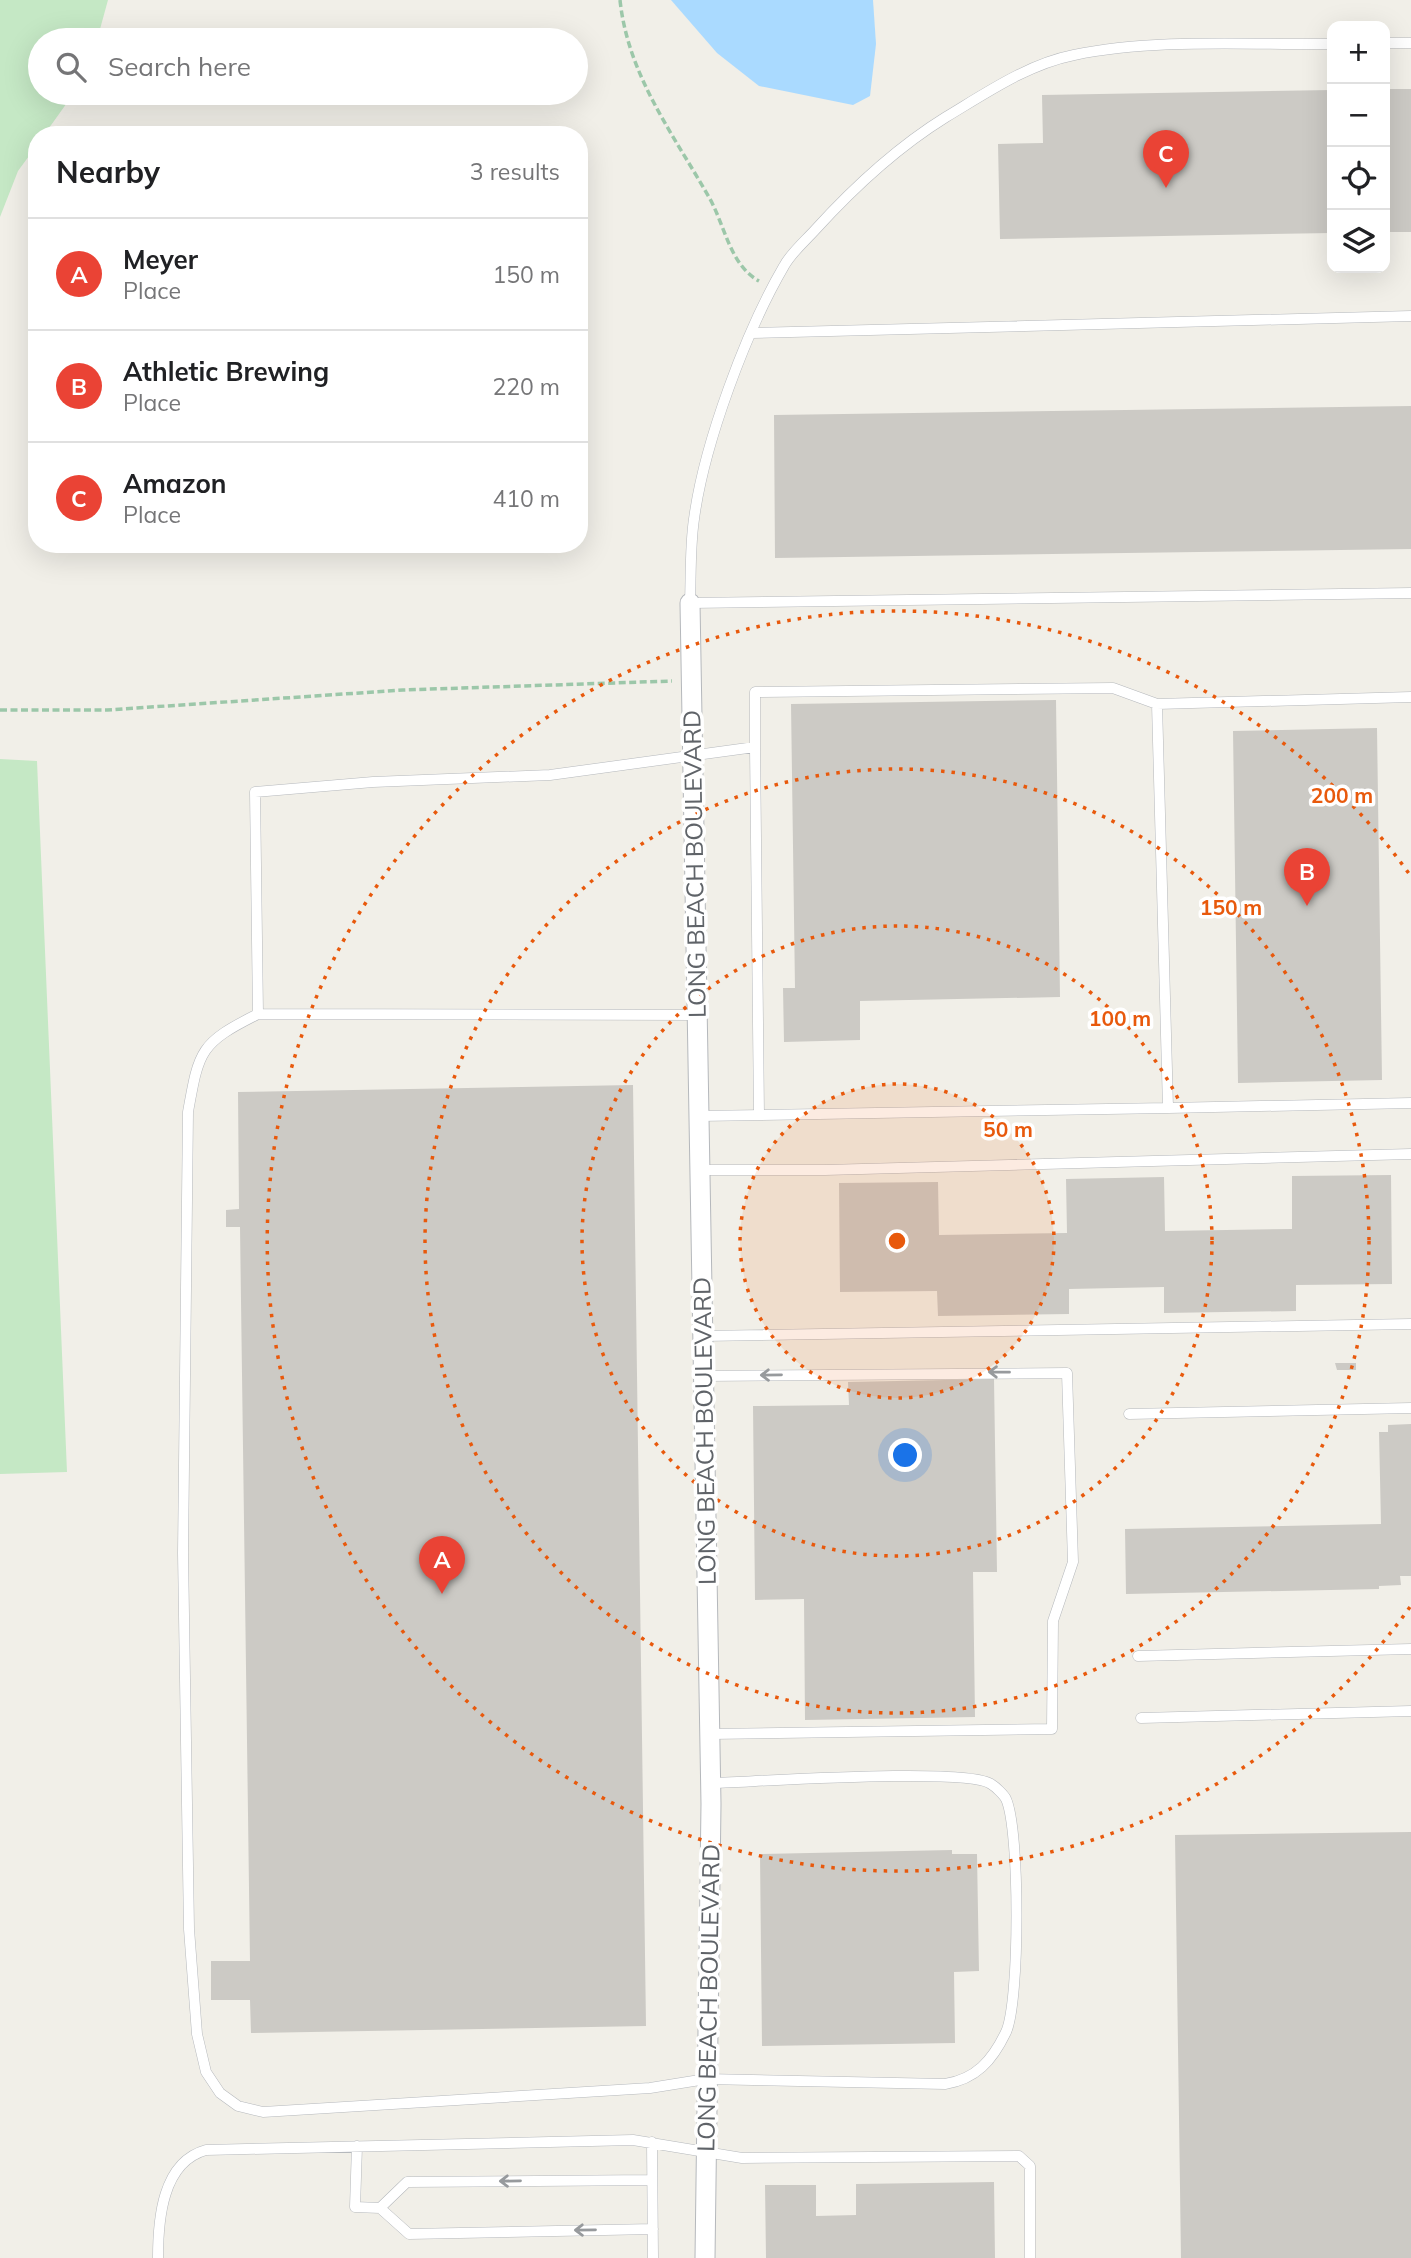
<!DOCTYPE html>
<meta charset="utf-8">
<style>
body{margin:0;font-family:Mulish,sans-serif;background:#f2f2f2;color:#202124}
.controls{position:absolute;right:21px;top:21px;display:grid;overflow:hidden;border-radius:14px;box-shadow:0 7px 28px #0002}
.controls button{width:63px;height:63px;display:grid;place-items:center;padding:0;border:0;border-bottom:2px solid #e0e0e0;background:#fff;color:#202124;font:35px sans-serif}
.you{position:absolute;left:906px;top:1456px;width:24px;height:24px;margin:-18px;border:5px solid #fff;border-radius:50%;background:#1a73e8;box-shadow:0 0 0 10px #1a73e833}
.badge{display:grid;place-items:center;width:46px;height:46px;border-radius:50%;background:#ea4335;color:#fff;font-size:23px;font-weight:700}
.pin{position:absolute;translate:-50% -58px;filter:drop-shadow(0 2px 4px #0008)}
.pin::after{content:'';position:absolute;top:37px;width:24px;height:21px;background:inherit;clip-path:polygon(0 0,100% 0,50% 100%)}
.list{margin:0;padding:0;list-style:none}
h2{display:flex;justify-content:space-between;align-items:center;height:91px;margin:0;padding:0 28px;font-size:30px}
h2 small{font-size:23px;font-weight:400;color:#757577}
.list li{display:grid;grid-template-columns:46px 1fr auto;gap:21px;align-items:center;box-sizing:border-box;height:112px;padding:0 28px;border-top:2px solid #e0e0e0}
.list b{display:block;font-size:26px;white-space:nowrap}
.list p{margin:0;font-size:23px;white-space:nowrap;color:#757577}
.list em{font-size:23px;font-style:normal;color:#757577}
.icon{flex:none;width:38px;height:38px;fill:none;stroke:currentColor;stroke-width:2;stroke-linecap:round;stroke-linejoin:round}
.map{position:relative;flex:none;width:1411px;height:2258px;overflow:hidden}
.search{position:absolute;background:#fff;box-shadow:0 7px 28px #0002;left:28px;top:28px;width:560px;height:77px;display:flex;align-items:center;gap:18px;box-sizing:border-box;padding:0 24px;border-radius:38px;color:#757577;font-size:26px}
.panel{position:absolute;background:#fff;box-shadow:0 7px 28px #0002;left:28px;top:126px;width:560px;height:427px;border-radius:28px}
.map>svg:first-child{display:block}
.green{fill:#c5e8c5}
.water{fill:#aadaff}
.building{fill:#cccac5}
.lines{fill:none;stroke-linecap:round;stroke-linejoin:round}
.lane-casing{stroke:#b5b8bc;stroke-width:11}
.street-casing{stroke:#b5b8bc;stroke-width:21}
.path{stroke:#9cc7a9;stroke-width:3.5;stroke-dasharray:7 3.5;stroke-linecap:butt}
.lane{stroke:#fff;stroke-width:10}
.street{stroke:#fff;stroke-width:19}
.oneway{stroke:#979a9d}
.ring{fill:none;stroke:#e8590c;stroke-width:3.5;stroke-dasharray:3.5 7}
.labels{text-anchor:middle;stroke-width:7;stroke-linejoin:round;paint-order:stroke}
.street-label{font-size:24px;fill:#5f6368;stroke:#fff}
.centre{fill:#e8590c;stroke:#fff;stroke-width:3.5}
.ring-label{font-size:21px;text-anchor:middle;font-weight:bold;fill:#e8590c;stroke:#fff;stroke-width:7;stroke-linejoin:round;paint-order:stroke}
</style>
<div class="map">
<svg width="1411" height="2258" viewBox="0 0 1411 2258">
<rect width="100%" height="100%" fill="#f1efe8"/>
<path class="green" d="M0,0H108L97,40H40V93H74L44,135H37V145L18,171L0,217Z
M0,759L37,761L67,1472L0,1474Z"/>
<path class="water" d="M671,0H873L876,44L870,96L853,105L759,86L717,53Z"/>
<path class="building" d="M1385,89H1411V232H1385Z
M1332,90V233L1000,239L998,144L1043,143L1042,95Z
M1411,406V549L775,558L774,415Z
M1056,700L1060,997L860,1001V1040L784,1042L783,988H795L791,704Z
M1377,728L1382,1080L1238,1083L1233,731Z
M633,1085L646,2026L251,2033L250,2000H211V1961H250L240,1227H226V1210L239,1209L238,1092Z
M1391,1175L1392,1284L1296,1285V1311L1164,1313V1287L1069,1289V1314L938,1316L937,1291L840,1292L839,1183L938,1182L939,1235L1067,1233L1066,1179L1164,1177L1165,1231L1292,1229V1176Z
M1335,1363H1356V1370H1337Z
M994,1379L997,1572H973L975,1717L805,1720L804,1599L755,1600L753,1406L849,1405L848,1382Z
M1411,1424V1576H1400L1401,1585L1379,1586V1589L1126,1594L1125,1529L1381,1524L1379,1432H1388V1425Z
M1411,1832V2258H1181L1175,1835Z
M952,1850V1854H977L979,1971L954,1972L955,2043L762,2046L760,1854Z
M994,2182L995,2258H766L765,2185H816V2216L856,2215V2184Z"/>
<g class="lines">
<g class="lane-casing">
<path id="lane" d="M1385,43H1411
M1332,44C1249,45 1155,38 1074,55C1028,64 986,93 946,117C896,148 855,186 815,230C805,241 791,253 784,266C746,331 704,444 694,519C690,546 691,575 690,603L1411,593
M752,333L1411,316
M755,747L759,1115
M258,1014L255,792L373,782L550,775L755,747V692L1113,688L1157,704L1411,697
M697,1015L258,1014C200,1043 199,1050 188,1112L183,1553L189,1929L197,2034L206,2072L220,2093L238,2106L263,2112L650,2088L706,2079L945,2084C976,2079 992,2061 1006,2032C1020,2002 1020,1829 1006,1799C1004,1795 996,1787 991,1784C968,1767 753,1782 711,1783
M1168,1108L1411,1103
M699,1116L1168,1108L1157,704
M700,1170H825L1411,1154
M703,1336L1411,1324
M704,1376L1067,1373L1073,1562L1053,1621L1052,1729L710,1734
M1129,1414L1411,1408
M1138,1656L1411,1649
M1141,1718L1411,1711
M652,2142L653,2258
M357,2146L355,2207L380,2208L409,2234L653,2229
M380,2208L407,2182L652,2180
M158,2258C158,2220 162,2162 206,2150L633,2140L742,2158L1019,2156L1030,2166V2258"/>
</g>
<g class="street-casing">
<path id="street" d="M690,603L711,1804L705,2258"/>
</g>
<path class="path" d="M620,0C628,76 674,135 710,199C725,226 730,265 759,281
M0,710H107L403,690L672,681"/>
<use href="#lane" class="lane"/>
<use href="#street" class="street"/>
</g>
<defs><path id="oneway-shaft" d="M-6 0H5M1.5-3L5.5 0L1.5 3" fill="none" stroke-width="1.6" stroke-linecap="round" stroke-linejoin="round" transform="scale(1.75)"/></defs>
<g class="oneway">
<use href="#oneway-shaft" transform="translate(999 1372) rotate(-179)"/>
<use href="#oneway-shaft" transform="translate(771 1375) rotate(179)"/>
<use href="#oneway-shaft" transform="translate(510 2181) rotate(179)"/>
<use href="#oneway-shaft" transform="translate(585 2230) rotate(179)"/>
</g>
<circle cx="897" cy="1241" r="157" fill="#e8590c" fill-opacity=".12"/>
<g class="ring">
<circle cx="897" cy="1241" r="157"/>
<circle cx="897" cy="1241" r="315"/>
<circle cx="897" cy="1241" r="472"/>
<path d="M1410 1607A630 630 0 1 1 1410 875"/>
</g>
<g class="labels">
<g class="street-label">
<text transform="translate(695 864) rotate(-91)" y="8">LONG BEACH BOULEVARD</text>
<text transform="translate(705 1431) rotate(-91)" y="8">LONG BEACH BOULEVARD</text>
<text transform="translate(709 1998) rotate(-89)" y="8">LONG BEACH BOULEVARD</text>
</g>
</g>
<circle cx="897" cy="1241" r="10" class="centre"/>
<g class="ring-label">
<text x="1342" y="803">200 m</text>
<text x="1231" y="915">150 m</text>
<text x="1120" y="1026">100 m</text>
<text x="1008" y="1137">50 m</text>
</g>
</svg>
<div class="controls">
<button>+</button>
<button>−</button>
<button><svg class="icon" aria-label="locate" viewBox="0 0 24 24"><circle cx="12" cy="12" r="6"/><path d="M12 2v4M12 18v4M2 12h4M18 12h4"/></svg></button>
<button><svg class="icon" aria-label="layers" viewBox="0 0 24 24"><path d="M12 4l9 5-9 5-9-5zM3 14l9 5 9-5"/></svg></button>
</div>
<div class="you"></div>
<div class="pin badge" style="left:442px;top:1594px">A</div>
<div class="pin badge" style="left:1307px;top:906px">B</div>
<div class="pin badge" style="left:1166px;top:188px">C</div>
<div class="search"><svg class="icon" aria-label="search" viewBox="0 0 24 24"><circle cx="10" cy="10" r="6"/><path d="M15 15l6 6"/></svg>Search here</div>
<section class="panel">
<h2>Nearby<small>3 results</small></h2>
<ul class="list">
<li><span class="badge">A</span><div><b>Meyer</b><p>Place</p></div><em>150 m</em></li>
<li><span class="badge">B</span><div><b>Athletic Brewing</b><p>Place</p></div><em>220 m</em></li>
<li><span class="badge">C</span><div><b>Amazon</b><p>Place</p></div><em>410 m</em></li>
</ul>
</section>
</div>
